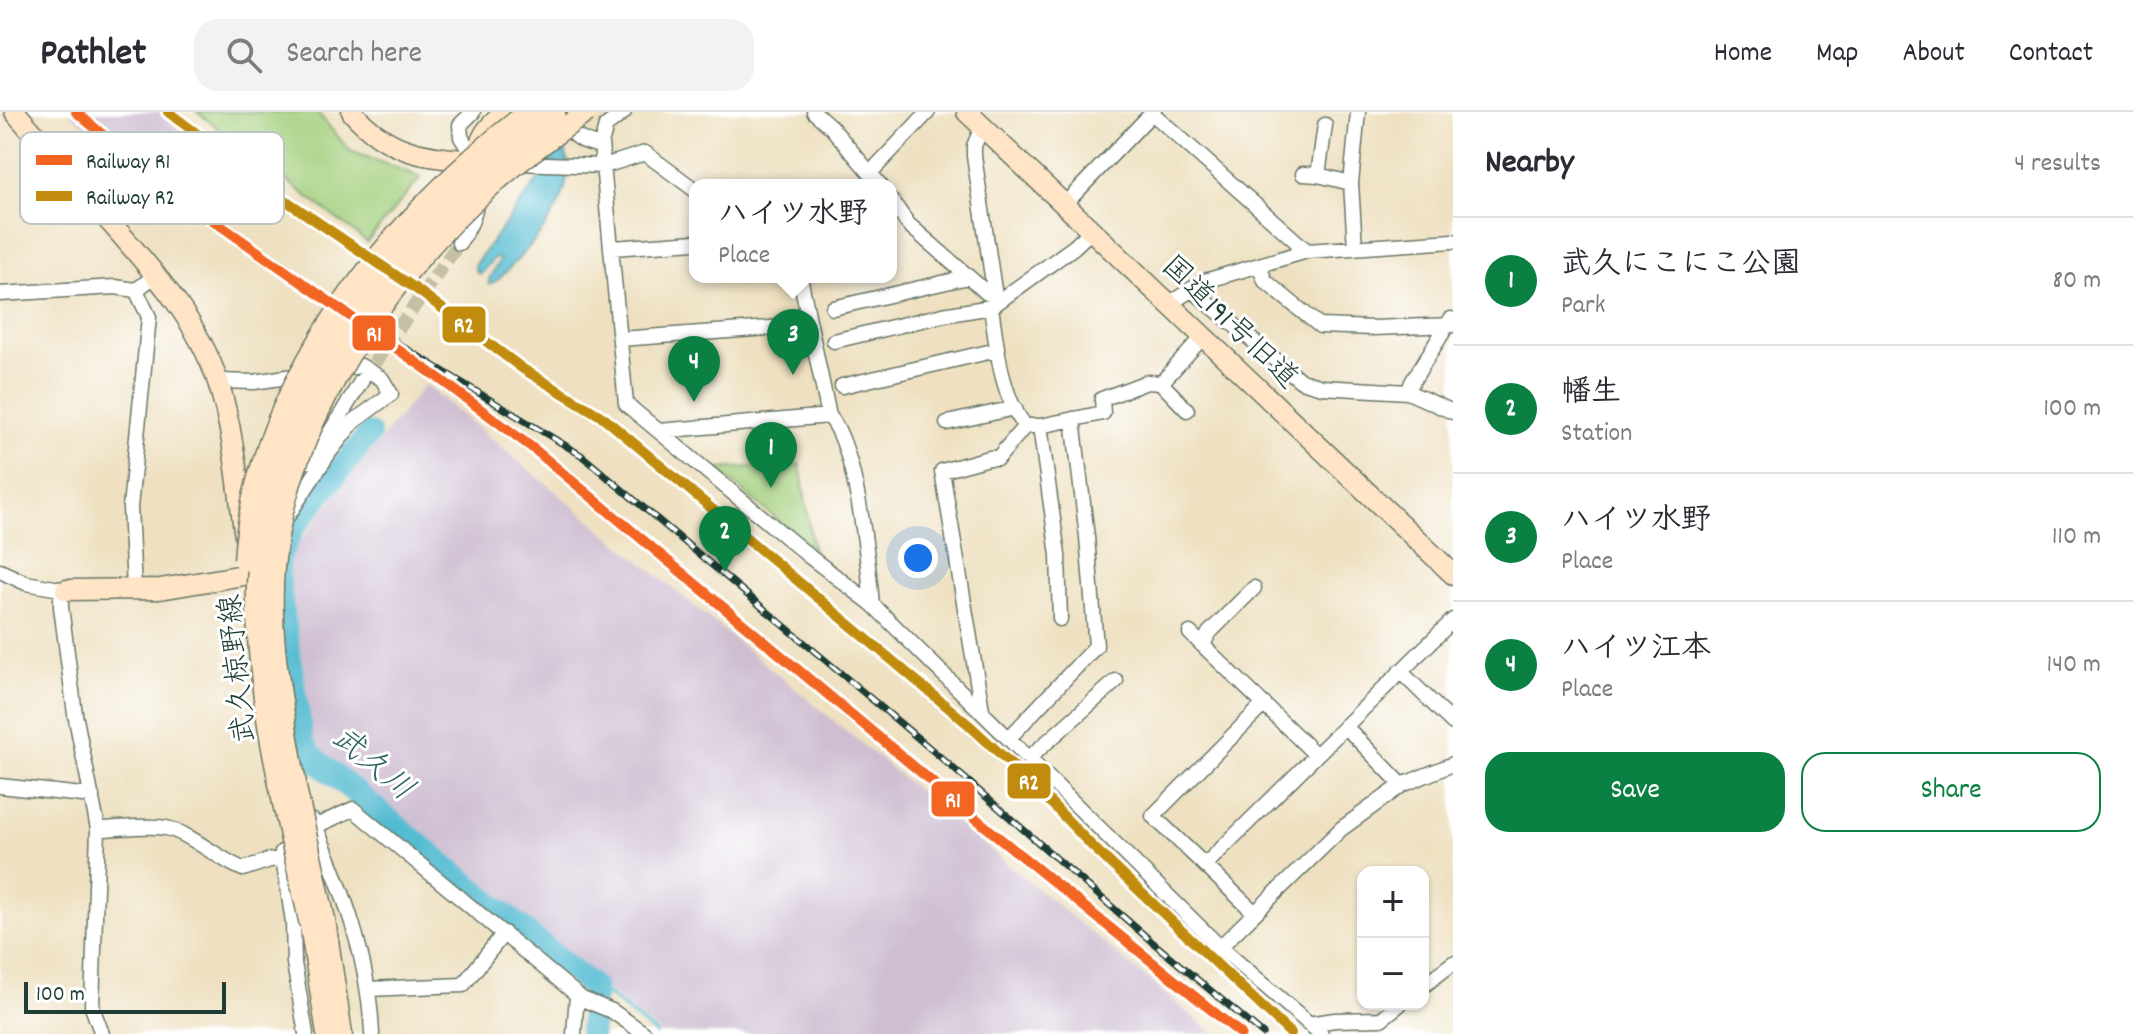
<!DOCTYPE html>
<meta charset="utf-8">
<style>
body{margin:0;font-family:Dekko,"Klee One",sans-serif;background:#f2f2f3;color:#2b2b33}
.controls{position:absolute;right:24px;bottom:24px;display:grid;overflow:hidden;border-radius:16px;box-shadow:0 2px 6px #0004}
.controls button{width:72px;height:72px;display:grid;place-items:center;padding:0;border:0;border-bottom:2px solid #e1e1e2;background:#fff;color:#2b2b33;font:40px sans-serif}
.scale{position:absolute;left:24px;bottom:20px;width:202px;box-sizing:border-box;padding-left:8px;border:4px solid #1f3d34;border-top:0;font-size:22px;line-height:28px;white-space:nowrap;color:#1f3d34;-webkit-text-stroke:6px #fff;paint-order:stroke}
.you{position:absolute;left:918px;top:446px;width:28px;height:28px;margin:-20px;border:6px solid #fff;border-radius:50%;background:#1a73e8;box-shadow:0 0 0 12px #1a73e833}
.badge{display:grid;place-items:center;width:52px;height:52px;border-radius:50%;background:#0b8043;color:#fff;font-size:26px;font-weight:700}
.pin{position:absolute;translate:-50% -66px;filter:drop-shadow(0 2px 4px #0008)}
.pin::after{content:'';position:absolute;top:42px;width:28px;height:24px;background:inherit;clip-path:polygon(0 0,100% 0,50% 100%)}
.popup{position:absolute;left:689px;top:67px;width:208px;height:104px;box-sizing:border-box;display:grid;place-content:center;border-radius:16px;background:#fff;filter:drop-shadow(0 2px 6px #0005);font-size:26px;white-space:nowrap;color:#7c7c81}
.popup b{font-size:30px;color:#2b2b33}
.popup::after{content:'';position:absolute;left:50%;top:100%;margin-left:-16px;border:16px solid transparent;border-top-color:#fff}
.list{margin:0;padding:0;list-style:none}
h2{display:flex;justify-content:space-between;align-items:center;height:104px;margin:0;padding:0 32px;font-size:34px}
h2 small{font-size:26px;font-weight:400;color:#7c7c81}
.list li{display:grid;grid-template-columns:52px 1fr auto;gap:24px;align-items:center;box-sizing:border-box;height:128px;padding:0 32px;border-top:2px solid #e1e1e2}
.list b{display:block;font-size:30px;white-space:nowrap}
.list p{margin:0;font-size:26px;white-space:nowrap;color:#7c7c81}
.list em{font-size:26px;font-style:normal;color:#7c7c81}
.actions{display:flex;gap:16px;padding:24px 32px}
.actions a{flex:1;padding:18px 0;border:2px solid #0b8043;border-radius:24px;text-align:center;font-size:28px;color:#0b8043}
.actions .main{background:#0b8043;color:#fff}
.icon{flex:none;width:44px;height:44px;fill:none;stroke:currentColor;stroke-width:2;stroke-linecap:round;stroke-linejoin:round}
.map{position:relative;flex:none;width:1453px;height:922px;overflow:hidden}
header{display:flex;align-items:center;gap:48px;box-sizing:border-box;height:112px;padding:0 40px;background:#fff;border-bottom:2px solid #e1e1e2}
header strong{font-size:38px}
nav{display:flex;gap:44px;margin-inline-start:auto;font-size:28px}
.search{width:560px;height:72px;background:#f2f2f3;display:flex;align-items:center;gap:20px;box-sizing:border-box;padding:0 28px;border-radius:24px;color:#7c7c81;font-size:30px}
main{display:flex}
aside{flex:1;background:#fff}
.map>svg:first-child{display:block}
.industrial{fill:#cebed1}
.green{fill:#a2ce7a;stroke:#608657;stroke-width:2}
.water{fill:#53bbd1;stroke:#397c82;stroke-width:2}
.lines{fill:none;stroke-linecap:round;stroke-linejoin:round}
.stream{stroke:#53bbd1;stroke-width:4}
.river{stroke:#53bbd1;stroke-width:24}
.street-tunnel{stroke:#c5bfa4;stroke-width:14;stroke-dasharray:14 7;stroke-linecap:butt}
.street-casing{stroke:#677665;stroke-width:17}
.secondary-casing{stroke:#677665;stroke-width:23}
.street{stroke:#fff;stroke-width:14}
.secondary{stroke:#ffe4c6;stroke-width:20}
.rail-casing{stroke:#1f3d34;stroke-width:7}
.rail{stroke:#fff;stroke-width:4;stroke-dasharray:12;stroke-linecap:butt}
.secondary-bridge-casing{stroke:#677665;stroke-width:23;stroke-linecap:butt}
.secondary-bridge{stroke:#ffe4c6;stroke-width:20}
.rail-1-casing{stroke:#fff;stroke-width:16}
.rail-2-casing{stroke:#fff;stroke-width:16}
.rail-1{stroke:#f26522;stroke-width:10}
.rail-2{stroke:#c18c0d;stroke-width:10}
.labels{text-anchor:middle;stroke-width:6;stroke-linejoin:round;paint-order:stroke}
.street-label{font-size:30px;fill:#1f3d34;stroke:#fff}
.water-label{font-size:32px;font-style:italic;fill:#2f6363;stroke:#fff}
.key{fill:#fff;stroke:#bcc5c2;stroke-width:2}
.key-label{font-size:22px;fill:#1f3d34}
.line-badge{stroke:#fff;stroke-width:3}
.badge-label{font-size:22px;text-anchor:middle;font-weight:bold;fill:#fff}
</style>
<header>
<strong>Pathlet</strong>
<div class="search"><svg class="icon" aria-label="search" viewBox="0 0 24 24"><circle cx="10" cy="10" r="6"/><path d="M15 15l6 6"/></svg>Search here</div>
<nav><a>Home</a><a>Map</a><a>About</a><a>Contact</a></nav>
</header>
<main>
<div class="map">
<svg width="1453" height="922" viewBox="0 0 1453 922">
<rect width="100%" height="100%" fill="#fff"/>
<filter id="ink" filterUnits="userSpaceOnUse"><feTurbulence type="fractalNoise" baseFrequency=".0125" numOctaves="2"/><feDisplacementMap in="SourceGraphic" scale="16" xChannelSelector="R" yChannelSelector="G"/><feConvolveMatrix kernelMatrix="1 2 1 2 8 2 1 2 1" color-interpolation-filters="sRGB"/></filter>
<filter id="wash" filterUnits="userSpaceOnUse"><feTurbulence type="fractalNoise" baseFrequency=".006" numOctaves="4" result="noise"/><feDisplacementMap in="SourceGraphic" scale="32" xChannelSelector="R" yChannelSelector="G"/><feGaussianBlur stdDeviation="1.8" result="paint"/><feColorMatrix in="noise" values="0 0 0 0 0 0 0 0 0 0 0 0 0 0 0 0 0 1.4 0 .05"/><feComposite in="paint" operator="in"/></filter>
<g filter="url(#wash)">
<rect width="100%" height="100%" fill="#eee0c0"/>
<path class="industrial" d="M69,0H160L201,36L167,84Z
M425,272L1214,922H661L315,637L308,627L287,445Z"/>
<path class="green" d="M197,0H317L350,39L421,65L367,130Z
M800,352L813,437L716,357Z"/>
<path class="water" d="M525,0H552C557,13 563,27 566,41C577,91 530,134 499,167L489,173V167L500,147L494,146L480,162L476,160L475,152L538,68L539,49Z"/>
<g class="lines">
<path class="stream" d="M594,876L610,884L656,922"/>
<path class="river" d="M369,322L293,416L277,447L279,476L302,631L312,645L594,876L591,922"/>
</g>
</g>
<g filter="url(#ink)">
<g class="lines">
<path class="street-tunnel" d="M362,268L459,131"/>
<g class="street-casing">
<path id="street" d="M473,0L460,13L461,25L477,51
M624,0L606,14L601,32L626,292L810,445L872,492L1220,835L1321,922
M814,0L831,15L880,73
M1151,0L1307,139
M566,8C572,26 584,30 601,34
M982,15L974,34V44L996,191
M517,51L604,54L645,41L695,78
M871,60L928,0
M1303,62L1318,63L1351,71
M1318,63L1325,13
M891,88L908,112L987,181L994,182
M1064,93L1152,1
M459,131C468,117 476,105 476,88
M613,136L695,130
M1355,136L1351,71L1358,0
M1259,153L1265,169L1320,214L1373,216L1453,213
M800,165L829,304C856,333 868,449 872,492
M1191,177L1301,269L1322,275L1408,280L1453,300
M0,182L115,175L136,178L156,163
M1169,192L1205,169L1307,139L1453,129
M833,196L968,165
M620,227L810,213
M834,229L943,203L991,195
M218,269L254,270L306,262
M1161,271L1187,298
M842,274L997,238
M1408,280L1412,270L1451,207
M947,311L1015,296
M1025,314C1000,282 997,234 991,195L1074,135L1091,119
M1025,314H1040L1103,301L1102,287L1147,270L1161,271L1203,225
M1040,314L1058,443L1060,507
M659,319L829,304
M312,350L362,268
M287,405L329,341L353,310L391,282L382,267L361,254L339,257
M0,459L26,471L66,478L61,486V495L75,602L98,717L92,895L102,922
M134,477L130,395L149,205L136,178
M1190,521L1316,643
M1204,531L1209,521L1254,476
M1400,559L1453,611
M982,598L942,359L989,346H998L1025,314
M1345,614L1402,673
M1010,625L1096,534L1087,425L1073,307
M1029,646L1116,569
M0,674L92,684
M313,709C343,778 369,846 372,922
M98,717C119,717 145,712 166,716C188,720 220,748 243,757L270,748L283,747L316,714L353,697L582,887L612,899L645,922
M282,740L293,810L294,851L306,922
M1205,753L1453,508
M1254,800L1153,704L1264,592
M1220,835L1341,717L1402,673L1453,652
M1423,874L1453,851
M368,877L463,873L504,821
M1308,912L1335,908L1381,907L1400,892
M574,922L577,883"/>
</g>
<g class="secondary-casing">
<path id="secondary" d="M15,0C47,37 79,73 110,110C153,159 197,207 218,270C234,320 238,374 245,426
M352,0C389,42 424,45 477,49C478,25 488,15 505,0
M967,0L1453,462
M66,478L160,477L250,462
M325,808L342,922
M310,813L327,922"/>
</g>
<use href="#street" class="street"/>
<use href="#secondary" class="secondary"/>
<g class="rail-casing">
<path id="rail" d="M326,188L581,343L938,643L1151,829L1263,922"/>
</g>
<use href="#rail" class="rail"/>
<g class="secondary-bridge-casing">
<path id="secondary-bridge" d="M244,448C255,272 392,103 528,0
M293,662L325,808
M296,672C284,601 268,528 274,456C286,313 386,167 491,74C521,47 554,23 587,0
M310,813C286,703 254,585 257,472C261,291 412,100 555,0"/>
</g>
<use href="#secondary-bridge" class="secondary-bridge"/>
<g class="rail-1-casing">
<path id="rail-1" d="M76,0L161,72L440,267L534,337L997,724L1241,922"/>
</g>
<g class="rail-2-casing">
<path id="rail-2" d="M168,0L291,92L419,179L523,257L604,306L969,613L1036,675L1091,733L1291,922"/>
</g>
<use href="#rail-1" class="rail-1"/>
<use href="#rail-2" class="rail-2"/>
</g>
</g>
<g class="labels">
<g class="street-label">
<text transform="translate(1231 209) rotate(44)" y="10">国道191号旧道</text>
<text transform="translate(236 557) rotate(-96)" y="10">武久椋野線</text>
</g>
<g class="water-label">
<text transform="translate(374 650) rotate(40)" y="11">武久川</text>
</g>
</g>
<rect x="20" y="20" width="264" height="92" rx="12" class="key"/>
<rect x="36" y="43" width="36" height="10" fill="#f26522"/>
<rect x="36" y="79" width="36" height="10" fill="#c18c0d"/>
<g class="key-label">
<text x="86" y="56">Railway R1</text>
<text x="86" y="92">Railway R2</text>
</g>
<g class="line-badge">
<rect x="441" y="193" width="46" height="39" rx="8" fill="#c18c0d"/>
<rect x="351" y="202" width="46" height="38" rx="8" fill="#f26522"/>
<rect x="1006" y="650" width="46" height="38" rx="8" fill="#c18c0d"/>
<rect x="930" y="668" width="46" height="38" rx="8" fill="#f26522"/>
</g>
<g class="badge-label">
<text x="464" y="220">R2</text>
<text x="374" y="229">R1</text>
<text x="1029" y="677">R2</text>
<text x="953" y="695">R1</text>
</g>
</svg>
<div class="controls">
<button>+</button>
<button>−</button>
</div>
<div class="scale">100 m</div>
<div class="you"></div>
<div class="pin badge" style="left:771px;top:376px">1</div>
<div class="pin badge" style="left:725px;top:460px">2</div>
<div class="pin badge" style="left:793px;top:263px">3</div>
<div class="popup"><b>ハイツ水野</b>Place</div>
<div class="pin badge" style="left:694px;top:290px">4</div>
</div>
<aside>
<h2>Nearby<small>4 results</small></h2>
<ul class="list">
<li><span class="badge">1</span><div><b>武久にこにこ公園</b><p>Park</p></div><em>80 m</em></li>
<li><span class="badge">2</span><div><b>幡生</b><p>Station</p></div><em>100 m</em></li>
<li><span class="badge">3</span><div><b>ハイツ水野</b><p>Place</p></div><em>110 m</em></li>
<li><span class="badge">4</span><div><b>ハイツ江本</b><p>Place</p></div><em>140 m</em></li>
</ul>
<div class="actions"><a class="main">Save</a><a>Share</a></div>
</aside>
</main>
